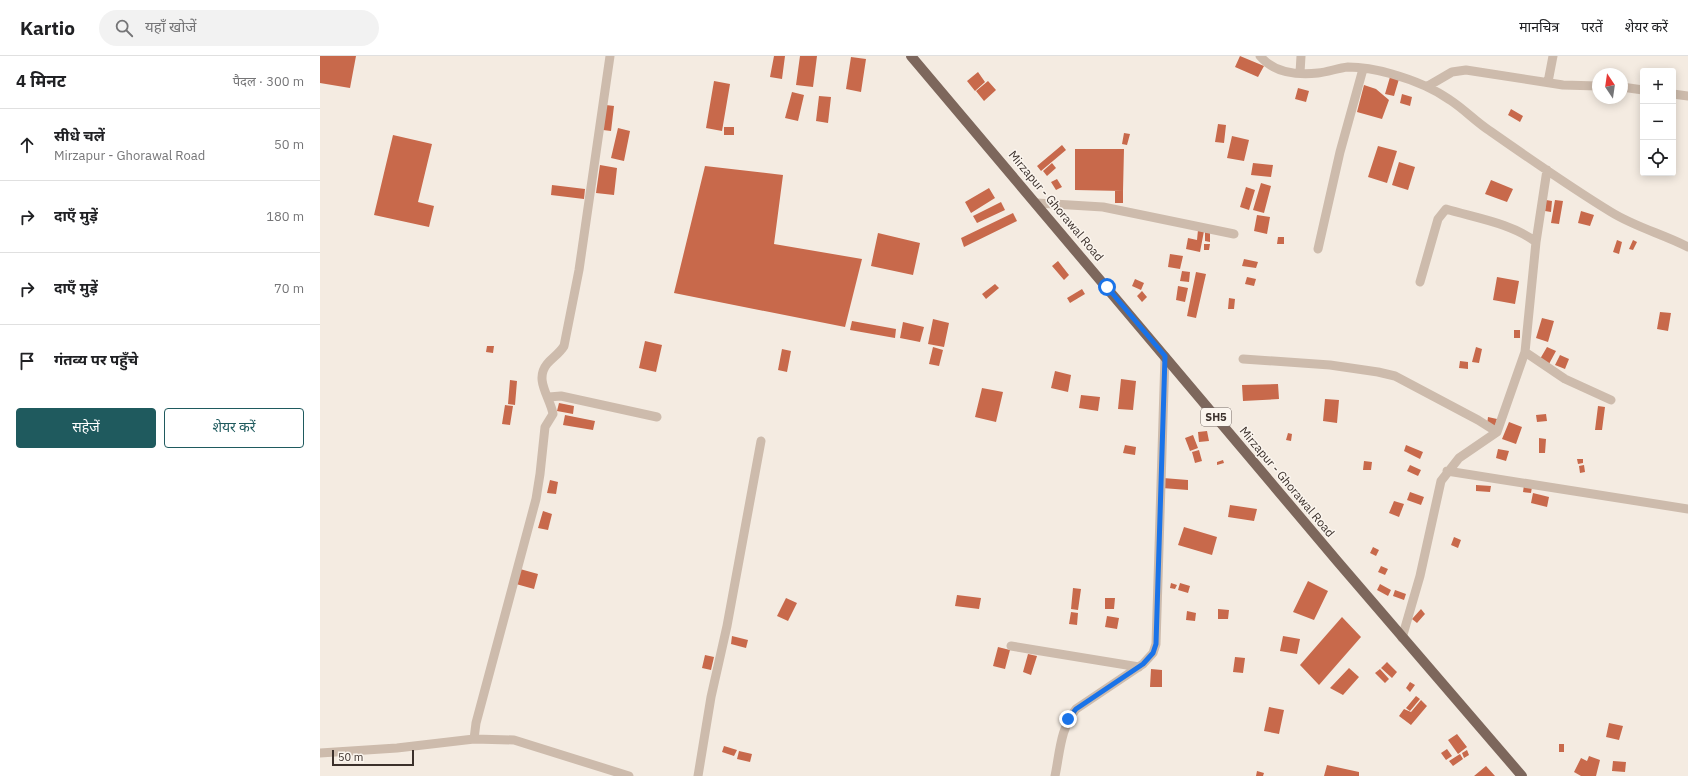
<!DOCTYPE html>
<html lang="hi">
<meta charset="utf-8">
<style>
body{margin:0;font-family:"IBM Plex Sans","Noto Sans Devanagari",sans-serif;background:#f2f2f2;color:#202124}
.controls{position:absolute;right:12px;top:12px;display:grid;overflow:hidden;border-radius:4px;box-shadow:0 2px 10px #0003}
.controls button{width:36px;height:36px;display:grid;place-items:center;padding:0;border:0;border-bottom:1px solid #e0e0e0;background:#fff;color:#202124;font:20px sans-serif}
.compass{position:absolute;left:1272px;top:12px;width:36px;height:36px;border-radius:50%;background:#fff;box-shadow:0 2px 10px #0003;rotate:347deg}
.scale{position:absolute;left:12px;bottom:10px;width:82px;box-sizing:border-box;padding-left:4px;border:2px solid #3b302b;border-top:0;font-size:11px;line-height:14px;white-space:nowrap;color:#3b302b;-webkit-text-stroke:3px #fbf5ee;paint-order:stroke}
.stop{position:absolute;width:12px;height:12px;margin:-9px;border:3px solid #1a73e8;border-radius:50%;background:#fff}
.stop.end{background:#1a73e8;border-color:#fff;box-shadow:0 1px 4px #0008}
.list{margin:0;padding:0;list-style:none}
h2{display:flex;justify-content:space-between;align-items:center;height:52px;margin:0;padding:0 16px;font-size:17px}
h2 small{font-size:13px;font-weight:400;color:#757577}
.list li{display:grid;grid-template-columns:26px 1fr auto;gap:12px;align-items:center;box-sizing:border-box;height:72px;padding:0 16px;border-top:1px solid #e0e0e0}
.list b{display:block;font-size:15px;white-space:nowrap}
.list p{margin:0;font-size:13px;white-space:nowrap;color:#757577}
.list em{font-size:13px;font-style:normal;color:#757577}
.actions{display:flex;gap:8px;padding:12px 16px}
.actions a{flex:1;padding:9px 0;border:1px solid #1f5a5e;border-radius:4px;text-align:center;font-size:14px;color:#1f5a5e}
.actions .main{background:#1f5a5e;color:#fff}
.icon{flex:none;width:22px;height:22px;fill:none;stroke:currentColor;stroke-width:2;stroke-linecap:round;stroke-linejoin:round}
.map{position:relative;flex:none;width:1368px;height:720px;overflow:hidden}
header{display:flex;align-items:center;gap:24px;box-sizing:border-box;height:56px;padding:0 20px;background:#fff;border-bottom:1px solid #e0e0e0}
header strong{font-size:19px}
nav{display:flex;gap:22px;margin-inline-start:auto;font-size:14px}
.search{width:280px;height:36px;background:#f2f2f2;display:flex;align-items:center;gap:10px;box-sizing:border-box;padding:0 14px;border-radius:22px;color:#757577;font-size:15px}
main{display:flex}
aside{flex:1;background:#fff}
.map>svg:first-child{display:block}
.building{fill:#c8694b}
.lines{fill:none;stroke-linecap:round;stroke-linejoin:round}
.minor{stroke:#cdbbac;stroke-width:9}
.primary{stroke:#7d675c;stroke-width:10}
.route{stroke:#1a73e8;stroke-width:5}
.labels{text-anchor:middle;stroke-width:3;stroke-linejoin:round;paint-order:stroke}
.shield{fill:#fbf5ee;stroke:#756b66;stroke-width:1}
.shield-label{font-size:11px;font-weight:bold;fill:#3b302b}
.street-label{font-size:12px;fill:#3b302b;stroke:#fbf5ee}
</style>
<header>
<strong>Kartio</strong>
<div class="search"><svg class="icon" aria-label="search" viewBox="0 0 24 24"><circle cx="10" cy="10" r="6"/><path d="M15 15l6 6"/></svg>यहाँ खोजें</div>
<nav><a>मानचित्र</a><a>परतें</a><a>शेयर करें</a></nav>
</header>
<main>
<aside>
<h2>4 मिनट<small>पैदल · 300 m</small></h2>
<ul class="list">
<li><svg class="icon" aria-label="ahead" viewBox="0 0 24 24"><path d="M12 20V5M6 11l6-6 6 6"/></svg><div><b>सीधे चलें</b><p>Mirzapur - Ghorawal Road</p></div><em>50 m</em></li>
<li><svg class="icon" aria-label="right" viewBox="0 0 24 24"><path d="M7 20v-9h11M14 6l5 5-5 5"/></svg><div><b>दाएँ मुड़ें</b></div><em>180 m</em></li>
<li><svg class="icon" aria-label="right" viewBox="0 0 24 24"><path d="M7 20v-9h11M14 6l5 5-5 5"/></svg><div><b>दाएँ मुड़ें</b></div><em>70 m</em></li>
<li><svg class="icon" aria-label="arrive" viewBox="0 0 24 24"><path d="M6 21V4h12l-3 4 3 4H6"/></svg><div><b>गंतव्य पर पहुँचे</b></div></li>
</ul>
<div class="actions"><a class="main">सहेजें</a><a>शेयर करें</a></div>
</aside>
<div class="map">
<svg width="1368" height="720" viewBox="0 0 1368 720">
<rect width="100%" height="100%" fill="#f4ebe1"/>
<path class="building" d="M0,0H36L30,32L0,27Z
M454,0H465L462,23L450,21Z
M480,0H497L493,31L476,29Z
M920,0L944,10L938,21L915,11Z
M531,1L546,3L541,36L526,33Z
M658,16L665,26L655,35L647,25Z
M1070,21L1079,23L1074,40L1065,38Z
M394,25L410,28L402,75L386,72Z
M668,25L676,34L664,45L656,35Z
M1044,29L1056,33L1069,44L1062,63L1037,56Z
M978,32L989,35L986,46L975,43Z
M472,36L484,39L478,65L465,62Z
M1082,38L1092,41L1090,50L1080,47Z
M499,40L511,41L508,67L496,65Z
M286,49L294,50L291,75L283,74Z
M1191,53L1203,60L1200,66L1188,59Z
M898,68L906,69L904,87L895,86Z
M404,71H414V79H404Z
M298,72L310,75L304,105L291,102Z
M804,77L810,78L807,89L802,88Z
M73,79L112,88L98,146L114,150L109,171L54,159Z
M912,80L929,84L924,105L907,102Z
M742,89L746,94L721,115L717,110Z
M1058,90L1077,95L1067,127L1048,121Z
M755,93H804L803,135L755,134Z
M1079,106L1095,111L1088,134L1072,129Z
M732,107L736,112L727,120L723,115Z
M933,107L953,109L951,121L931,119Z
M280,109L297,112L294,139L276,137Z
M385,110L463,119L454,188L542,203L525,271L354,237Z
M737,123L742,131L736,134L731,126Z
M1171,124L1193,133L1187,146L1165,138Z
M941,127L951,130L944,157L933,154Z
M232,129L265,133L264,143L231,139Z
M926,131L935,134L929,154L920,151Z
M669,132L675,142L651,157L645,146Z
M795,135H803V147H795Z
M1226,144L1232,145L1231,156L1225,155Z
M1235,144L1243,145L1239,168L1231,167Z
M681,146L685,154L657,167L653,160Z
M1261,155L1274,159L1270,170L1258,167Z
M693,157L697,165L644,191L641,182Z
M937,159L950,161L947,178L934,175Z
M878,174L884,175L880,196L866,193L868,182L877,184Z
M885,175H890V186L885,185Z
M558,177L600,187L593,219L551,210Z
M958,181H964V188H957Z
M1297,184L1302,186L1299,198L1293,196Z
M1313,184L1317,186L1313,194L1309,193Z
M884,188H890L889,194H884Z
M850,198L863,200L860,213L848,211Z
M924,203L938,206L936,212L922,210Z
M738,205L749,219L744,224L732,210Z
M862,215L870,216L869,226L860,225Z
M876,216L886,218L876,262L867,260Z
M927,221L936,223L934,230L925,228Z
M1177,221L1199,225L1195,248L1173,244Z
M815,223L824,227L821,234L812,230Z
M675,228L679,232L666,243L662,238Z
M858,230L868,232L865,246L856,244Z
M762,233L765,238L750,247L747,242Z
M822,235L827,241L822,246L817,240Z
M909,242L915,243L914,253H908Z
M1340,256L1351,257L1348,275L1337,273Z
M1222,262L1234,265L1228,286L1216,282Z
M613,263L629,267L624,291L608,288Z
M532,265L576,273L575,282L530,274Z
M583,266L604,271L600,286L580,282Z
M1194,274H1200V282H1194Z
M325,285L342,289L336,316L319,312Z
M167,290H174L173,297L166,296Z
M613,291L623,294L619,310L609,308Z
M1156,291L1162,293L1159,307L1152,306Z
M1227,291L1236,295L1229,308L1220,303Z
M462,293L471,295L467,316L458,314Z
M1240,299L1249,303L1245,313L1235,309Z
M1140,305L1148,306V313L1139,312Z
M735,315L751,319L748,336L731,332Z
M801,323L816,325L813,354L798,353Z
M190,324L197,325L195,349L188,348Z
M958,328L959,343L923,345L922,329Z
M662,332L683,336L676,366L655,361Z
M761,339L780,341L778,355L759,352Z
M1005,343L1019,344L1017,367L1003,365Z
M239,347L254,350L253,358L237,355Z
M185,349L193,350L190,369L182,368Z
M1278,350L1285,351L1282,374H1275Z
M1226,358L1227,365L1217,366L1216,359Z
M245,359L275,365L273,374L243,369Z
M1168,361L1177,363L1175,371L1167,369Z
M1189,366L1202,371L1196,388L1182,383Z
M887,375L889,385L879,386L878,376Z
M968,377L972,378L971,385L966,384Z
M873,379L878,392L870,395L865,382Z
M1219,382L1226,383L1225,397H1219Z
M805,389L816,391L815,399L803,397Z
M1086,389L1103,396L1100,403L1084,395Z
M1178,393L1189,395L1186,405L1176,402Z
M879,394L882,405L875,407L872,396Z
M1257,403H1263V407L1258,408Z
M903,404L904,407L897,409V406Z
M1044,405L1052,406L1051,414H1043Z
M1090,409L1101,414L1098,420L1087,415Z
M1264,409L1265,416L1260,417L1259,410Z
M843,422L868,424V434L842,432Z
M230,424L238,426L236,438L227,437Z
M1156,429L1171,430L1170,436L1156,435Z
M1204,429L1212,431L1211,437L1203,436Z
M1090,436L1104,441L1101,449L1087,444Z
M1213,437L1229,441L1227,451L1211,447Z
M1074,445L1084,448L1079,461L1069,457Z
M910,449L937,453L934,465L908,461Z
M223,455L232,458L228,474L218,472Z
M864,471L897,481L892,499L858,489Z
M1134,481L1141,484L1138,492L1131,489Z
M1053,491L1059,494L1056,500L1050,497Z
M1061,510L1068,513L1065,519L1058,516Z
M200,513L218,518L214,533L196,528Z
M988,525L1008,535L994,564L973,556Z
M851,527L857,529L855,533L850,532Z
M860,527L870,530L868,537L858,534Z
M1060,528L1071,534L1068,540L1057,534Z
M753,532L761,533L758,554L751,553Z
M1075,534L1086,538L1084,544L1073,540Z
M637,539L661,542L659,553L635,550Z
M466,542L477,547L468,565L457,560Z
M785,542H795L794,553H785Z
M898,553L909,554L908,563H898Z
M1101,553L1105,558L1097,567L1092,563Z
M867,555L876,557L875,565L866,564Z
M751,556L758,557L757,569L749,568Z
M787,560L799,562L797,573L785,571Z
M1022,561L1041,581L999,629L980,609Z
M412,580L428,584L426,592L411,588Z
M963,580L980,583L977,598L960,595Z
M678,591L690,594L685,613L673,610Z
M708,598L717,600L711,619L703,616Z
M385,599L394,601L391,614L382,612Z
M915,601L925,602L923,617L913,616Z
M1067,606L1077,616L1072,622L1061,612Z
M1029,612L1039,621L1023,639L1010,632Z
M831,613L842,614V631H830Z
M1060,613L1069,623L1065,627L1055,617Z
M1090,626L1095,629L1090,636L1086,632Z
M1096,640L1100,643L1090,655L1086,652Z
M1101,644L1107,650L1091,669L1079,660L1084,653L1091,656Z
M949,651L964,654L959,678L944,675Z
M1289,667L1303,670L1299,684L1286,681Z
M1137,678L1147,691L1138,698L1128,684Z
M1239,688H1244V696H1239Z
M404,690L417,694L414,700L402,696Z
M1127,693L1132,700L1126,704L1121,697Z
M1147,694L1149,699L1144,702L1142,697Z
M419,695L432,698L430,706L417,703Z
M1140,698L1143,703L1133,710L1129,705Z
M1269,700L1280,704L1276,720H1261L1254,716L1261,702L1267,705Z
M1293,705L1306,706L1305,716L1292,715Z
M1007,709L1039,716V720H1004Z
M1166,710L1175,720H1154Z
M937,715L944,717L943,720H936Z"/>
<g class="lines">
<path class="minor" d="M940,0C954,17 978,19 998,17C1008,16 1018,12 1028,11C1042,11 1058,14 1072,18C1093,24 1113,32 1130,44C1144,53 1156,66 1170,75C1210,103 1250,131 1291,156C1315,171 1343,178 1368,191
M980,17L981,0
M1228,26L1233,0
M1108,30L1132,16L1146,14L1243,29L1278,30
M1302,31L1323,34
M1353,38L1368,40
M717,147L783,151L914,178
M998,193L1020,96L1043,13
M1100,226L1118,163L1126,153C1156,162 1191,167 1216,186
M1205,296L1245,323L1291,344
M923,303L1010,309L1058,316L1075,320L1158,364L1177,376
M229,341L241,340L337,361
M1127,415L1368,453
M1082,582L1100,520L1121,425L1139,402L1177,376L1205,296L1216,186L1227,114
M691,590L819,611
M154,683L156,667L216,443L220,418L225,371L233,358C230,341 214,324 227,308C232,302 239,298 244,290L259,214L290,0
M0,697L77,692L154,683L194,684L309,720
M378,720L391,641L407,570L441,385
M735,720C740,696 740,673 756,653L823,608L833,597L836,588L845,300"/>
<path class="primary" d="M591,0L1018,506L1202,720"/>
</g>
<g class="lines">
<path class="route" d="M748,663L756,653L823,608L833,597L836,588L845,300L787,231"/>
</g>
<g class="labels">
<rect class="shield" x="881" y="352" width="30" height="18" rx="3"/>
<g class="shield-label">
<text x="896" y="365">SH5</text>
</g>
<g class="street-label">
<text transform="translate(736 150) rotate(50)" y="4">Mirzapur - Ghorawal Road</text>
<text transform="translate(967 426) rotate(50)" y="4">Mirzapur - Ghorawal Road</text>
</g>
</g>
</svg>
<div class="controls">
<button>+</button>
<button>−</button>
<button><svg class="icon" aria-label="locate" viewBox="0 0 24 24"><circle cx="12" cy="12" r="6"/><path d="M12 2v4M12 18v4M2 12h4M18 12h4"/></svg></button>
</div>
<svg class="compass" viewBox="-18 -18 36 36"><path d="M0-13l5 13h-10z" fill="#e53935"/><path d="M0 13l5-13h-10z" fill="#757577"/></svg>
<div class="scale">50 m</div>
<div class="stop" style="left:787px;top:231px"></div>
<div class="stop end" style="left:748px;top:663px"></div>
</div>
</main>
